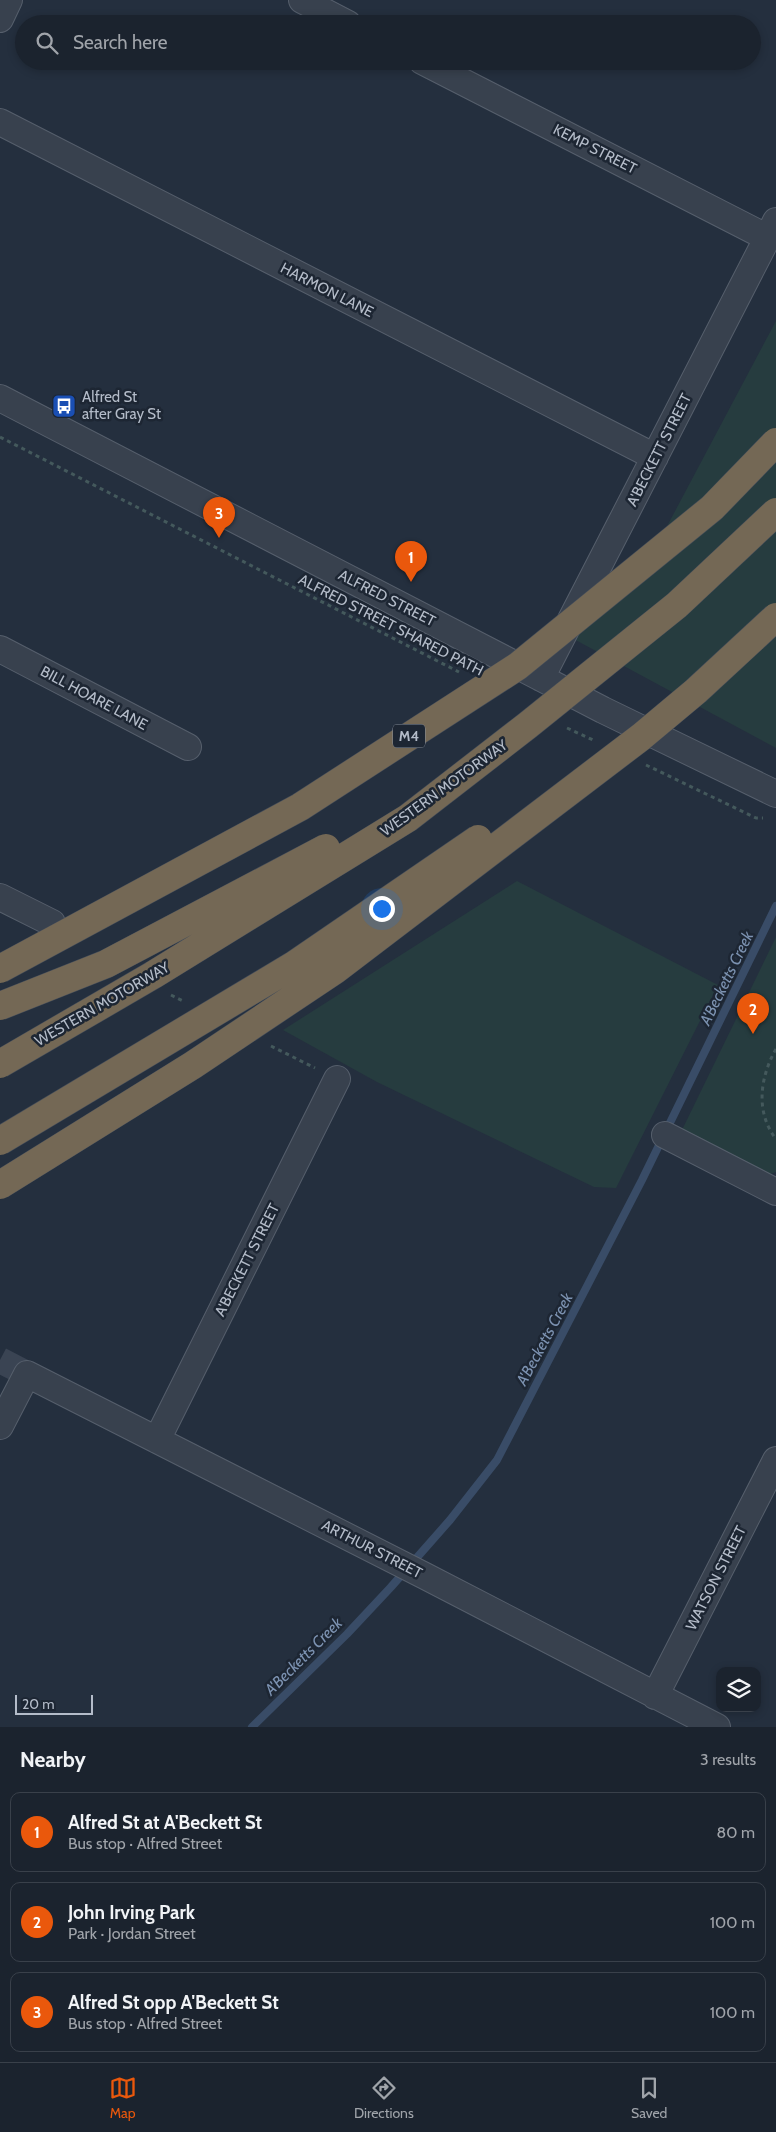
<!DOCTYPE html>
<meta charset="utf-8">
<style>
body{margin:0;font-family:Cabin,sans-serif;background:#282f3a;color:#f1f3f6}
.controls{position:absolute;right:15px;bottom:15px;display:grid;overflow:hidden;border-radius:10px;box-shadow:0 2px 8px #0003}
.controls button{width:45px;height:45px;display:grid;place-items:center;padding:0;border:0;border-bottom:1px solid #39404a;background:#1b232e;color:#f1f3f6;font:25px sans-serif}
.scale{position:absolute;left:15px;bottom:12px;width:78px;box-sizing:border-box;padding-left:5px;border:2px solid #b4bcc9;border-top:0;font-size:14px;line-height:18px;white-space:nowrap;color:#b4bcc9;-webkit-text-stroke:4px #1d2633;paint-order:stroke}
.you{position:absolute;left:381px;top:908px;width:18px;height:18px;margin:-12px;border:4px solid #fff;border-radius:50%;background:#1a73e8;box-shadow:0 0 0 8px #1a73e833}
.badge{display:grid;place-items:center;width:32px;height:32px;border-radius:50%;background:#ea580c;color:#fff;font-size:16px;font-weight:700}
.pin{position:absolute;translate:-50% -41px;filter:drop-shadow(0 1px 2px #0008)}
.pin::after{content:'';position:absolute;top:26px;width:18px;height:15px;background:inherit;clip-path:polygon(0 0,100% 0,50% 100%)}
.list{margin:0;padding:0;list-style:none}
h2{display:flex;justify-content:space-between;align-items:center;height:65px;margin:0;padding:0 20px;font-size:21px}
h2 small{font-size:16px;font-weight:400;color:#a0a4aa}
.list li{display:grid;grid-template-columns:32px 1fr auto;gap:15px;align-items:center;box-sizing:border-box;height:80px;margin:0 10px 10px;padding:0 10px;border:1px solid #39404a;border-radius:10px}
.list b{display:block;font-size:19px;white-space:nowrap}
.list p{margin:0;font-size:16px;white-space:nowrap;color:#a0a4aa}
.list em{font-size:16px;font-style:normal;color:#a0a4aa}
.icon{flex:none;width:28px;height:28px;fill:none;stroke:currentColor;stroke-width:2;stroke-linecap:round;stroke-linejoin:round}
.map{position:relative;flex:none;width:776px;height:1727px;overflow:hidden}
.search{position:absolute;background:#1b232e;box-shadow:0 2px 8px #0003;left:15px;right:15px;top:15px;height:55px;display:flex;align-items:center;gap:12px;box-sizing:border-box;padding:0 18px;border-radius:28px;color:#a0a4aa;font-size:19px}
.sheet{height:335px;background:#1b232e}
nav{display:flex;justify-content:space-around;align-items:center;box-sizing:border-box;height:70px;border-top:1px solid #39404a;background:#1b232e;font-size:14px;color:#a0a4aa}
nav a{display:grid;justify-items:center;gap:2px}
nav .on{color:#ea580c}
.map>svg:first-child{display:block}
.green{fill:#263c3f}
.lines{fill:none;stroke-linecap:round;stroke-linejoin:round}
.stream{stroke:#394c67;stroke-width:8}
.minor-tunnel{stroke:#3a4453;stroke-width:26;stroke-dasharray:26 13;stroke-linecap:butt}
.minor-casing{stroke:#565f6c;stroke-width:28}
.path{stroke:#44595c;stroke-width:3;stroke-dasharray:4 4;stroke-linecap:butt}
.minor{stroke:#38414e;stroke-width:26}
.highway-bridge-casing{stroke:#434c59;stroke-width:29;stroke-linecap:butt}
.highway-bridge{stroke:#746855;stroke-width:28}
.labels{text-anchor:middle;stroke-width:5;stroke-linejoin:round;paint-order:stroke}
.shield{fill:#1d2633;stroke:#878f9c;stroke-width:1}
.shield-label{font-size:14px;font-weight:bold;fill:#b4bcc9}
.street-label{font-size:15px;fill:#b4bcc9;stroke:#1d2633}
.poi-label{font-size:15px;fill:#b4bcc9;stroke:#1d2633;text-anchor:start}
.water-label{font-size:16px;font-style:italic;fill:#7c92b1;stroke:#1d2633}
</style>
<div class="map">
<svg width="776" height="1727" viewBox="0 0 776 1727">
<rect width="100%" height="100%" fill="#242f3e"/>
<path class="green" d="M776,321V748L570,637L665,530Z
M517,881L718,985L616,1188L594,1187L377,1082L283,1030Z
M776,937V1172L768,1175L682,1130Z"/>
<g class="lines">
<path class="stream" d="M252,1727L347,1634L391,1587L450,1520L497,1460L642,1180L776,906"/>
<path class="minor-tunnel" d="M0,1360L27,1374"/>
<g class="minor-casing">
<path id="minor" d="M302,0L348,24
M0,19L9,0
M422,61L768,238
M0,122L655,457
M0,398L603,710L776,794
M0,649L188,747
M541,678L776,221
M0,897L52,923
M665,1135L776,1192
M0,1426L27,1374L425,1576L717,1727
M157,1440L337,1079
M655,1696L776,1460"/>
</g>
<path class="path" d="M0,437L459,672
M567,728L593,740
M646,765L756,818H763
M171,995L183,1001
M271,1046L315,1068
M776,1049C760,1077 755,1112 776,1139"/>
<use href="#minor" class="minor"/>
<g class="highway-bridge-casing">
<path id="highway-bridge" d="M0,969L300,807L518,666L712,508L776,442
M0,1006L106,964L326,848
M0,1064L153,975L408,818L528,725L677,605L776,512
M0,1141L294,965L478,839
M0,1185L193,1065L335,970L641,737L696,691L776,617"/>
</g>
<use href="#highway-bridge" class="highway-bridge"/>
</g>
<defs>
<g id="bus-square" transform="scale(1.25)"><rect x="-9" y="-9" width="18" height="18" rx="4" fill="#1a4fb4" stroke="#1d2633"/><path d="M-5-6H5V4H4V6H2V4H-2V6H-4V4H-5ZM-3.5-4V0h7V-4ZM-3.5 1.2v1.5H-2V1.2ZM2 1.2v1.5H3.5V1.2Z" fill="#fff"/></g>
</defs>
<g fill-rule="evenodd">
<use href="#bus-square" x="64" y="406"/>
</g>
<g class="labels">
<rect class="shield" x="393" y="724.5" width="32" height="23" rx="4"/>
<g class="shield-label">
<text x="409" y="741">M4</text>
</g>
<g class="street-label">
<text transform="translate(595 149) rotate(27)" y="5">KEMP STREET</text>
<text transform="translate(327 290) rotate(27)" y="5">HARMON LANE</text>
<text transform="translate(659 450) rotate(-63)" y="5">A'BECKETT STREET</text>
<text transform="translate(387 598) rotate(27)" y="5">ALFRED STREET</text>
<text transform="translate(391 625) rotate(27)" y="5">ALFRED STREET SHARED PATH</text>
<text transform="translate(94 698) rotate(28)" y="5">BILL HOARE LANE</text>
<text transform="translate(444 788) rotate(-36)" y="5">WESTERN MOTORWAY</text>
<text transform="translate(102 1004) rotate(-30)" y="5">WESTERN MOTORWAY</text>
<text transform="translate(247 1260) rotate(-63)" y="5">A'BECKETT STREET</text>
<text transform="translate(372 1549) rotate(27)" y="5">ARTHUR STREET</text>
<text transform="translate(716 1578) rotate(-63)" y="5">WATSON STREET</text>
</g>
<g class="poi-label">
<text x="82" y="402">Alfred St<tspan x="82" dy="17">after Gray St</tspan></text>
</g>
<g class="water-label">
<text transform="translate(726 978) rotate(-64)" y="6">A'Becketts Creek</text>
<text transform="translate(544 1339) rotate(-62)" y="6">A'Becketts Creek</text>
<text transform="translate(303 1656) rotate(-45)" y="6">A'Becketts Creek</text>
</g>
</g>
</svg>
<div class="controls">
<button><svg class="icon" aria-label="layers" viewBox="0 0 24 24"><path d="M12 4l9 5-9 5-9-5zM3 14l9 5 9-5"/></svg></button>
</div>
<div class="scale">20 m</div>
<div class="you"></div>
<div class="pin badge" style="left:411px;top:582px">1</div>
<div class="pin badge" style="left:753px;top:1034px">2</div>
<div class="pin badge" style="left:219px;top:538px">3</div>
<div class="search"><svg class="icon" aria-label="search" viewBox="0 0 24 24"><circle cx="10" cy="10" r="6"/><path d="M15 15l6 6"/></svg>Search here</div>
</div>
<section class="sheet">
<h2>Nearby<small>3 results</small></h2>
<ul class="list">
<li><span class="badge">1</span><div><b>Alfred St at A'Beckett St</b><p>Bus stop · Alfred Street</p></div><em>80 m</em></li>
<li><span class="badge">2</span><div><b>John Irving Park</b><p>Park · Jordan Street</p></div><em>100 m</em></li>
<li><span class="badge">3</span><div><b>Alfred St opp A'Beckett St</b><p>Bus stop · Alfred Street</p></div><em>100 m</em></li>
</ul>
</section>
<nav>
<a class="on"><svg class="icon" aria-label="map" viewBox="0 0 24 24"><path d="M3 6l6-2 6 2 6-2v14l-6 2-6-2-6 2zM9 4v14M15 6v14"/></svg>Map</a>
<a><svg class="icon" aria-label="directions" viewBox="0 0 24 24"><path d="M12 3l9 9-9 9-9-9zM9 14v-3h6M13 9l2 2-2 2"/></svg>Directions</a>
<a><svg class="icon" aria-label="saved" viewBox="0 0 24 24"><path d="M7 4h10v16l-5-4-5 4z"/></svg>Saved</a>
</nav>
